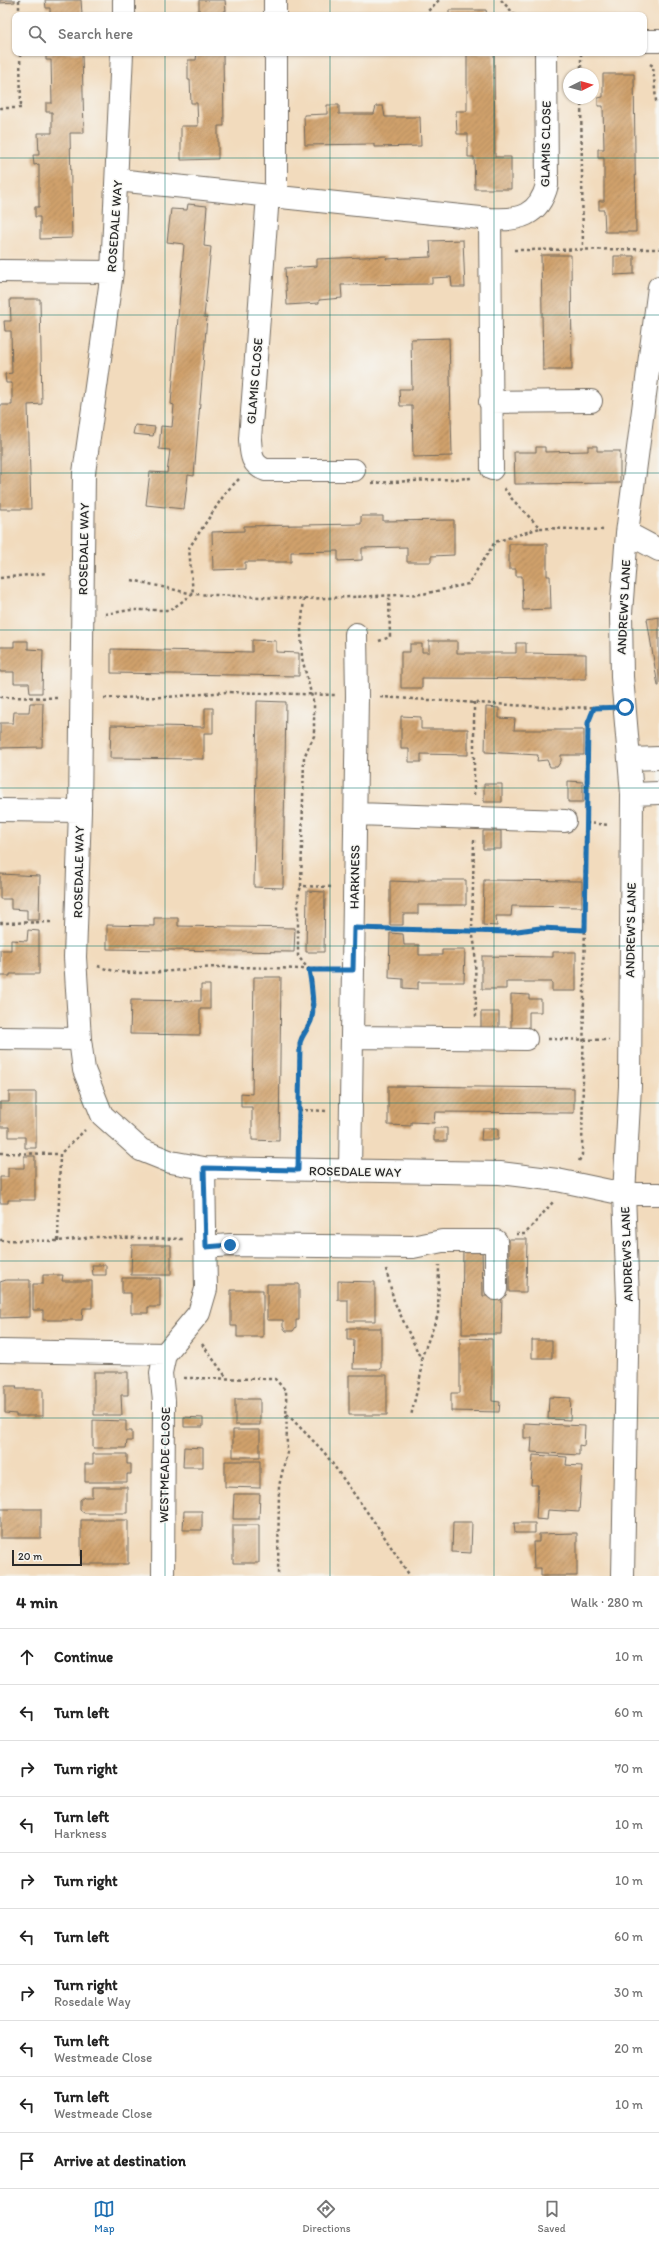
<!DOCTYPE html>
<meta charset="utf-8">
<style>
body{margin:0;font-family:Itim,sans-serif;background:#f6f6f6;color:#222}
.compass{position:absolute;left:563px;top:68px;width:36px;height:36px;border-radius:50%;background:#fff;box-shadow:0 1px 3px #0004;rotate:85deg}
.scale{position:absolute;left:12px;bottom:10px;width:70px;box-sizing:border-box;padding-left:4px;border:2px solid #2b2b2b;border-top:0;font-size:11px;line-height:14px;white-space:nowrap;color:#2b2b2b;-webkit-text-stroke:3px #f6f6f2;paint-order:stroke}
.stop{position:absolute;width:12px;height:12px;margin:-9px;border:3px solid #1f6fb2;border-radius:50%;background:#fff}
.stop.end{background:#1f6fb2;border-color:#fff;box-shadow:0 1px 4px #0008}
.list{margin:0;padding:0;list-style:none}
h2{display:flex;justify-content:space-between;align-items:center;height:52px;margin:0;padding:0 16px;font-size:17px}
h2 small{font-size:13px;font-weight:400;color:#767676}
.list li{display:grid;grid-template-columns:26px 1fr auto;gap:12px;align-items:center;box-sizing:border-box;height:56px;padding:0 16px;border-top:1px solid #e0e0e0}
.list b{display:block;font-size:15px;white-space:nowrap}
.list p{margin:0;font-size:13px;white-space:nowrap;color:#767676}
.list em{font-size:13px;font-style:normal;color:#767676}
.icon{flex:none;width:22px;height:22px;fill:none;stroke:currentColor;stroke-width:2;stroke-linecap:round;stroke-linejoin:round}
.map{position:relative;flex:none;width:659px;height:1576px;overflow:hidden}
.search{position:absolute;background:#fff;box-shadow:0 1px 3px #0004;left:12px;right:12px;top:12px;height:44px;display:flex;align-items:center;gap:10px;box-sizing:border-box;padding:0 14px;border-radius:8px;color:#767676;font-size:15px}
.sheet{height:612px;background:#fff}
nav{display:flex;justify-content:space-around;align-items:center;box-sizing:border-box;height:56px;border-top:1px solid #e0e0e0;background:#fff;font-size:11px;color:#767676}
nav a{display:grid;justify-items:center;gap:2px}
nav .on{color:#1f6fb2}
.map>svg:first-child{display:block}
.building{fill:url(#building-hatch)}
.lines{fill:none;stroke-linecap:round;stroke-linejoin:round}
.minor-casing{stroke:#71695e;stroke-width:24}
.path{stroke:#71695e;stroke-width:2.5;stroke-dasharray:3 3;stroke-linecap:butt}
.minor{stroke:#fff;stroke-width:22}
.route{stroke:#1f6fb2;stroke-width:5}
.grid{fill:none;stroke:#0f766e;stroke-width:1;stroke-opacity:0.55}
.labels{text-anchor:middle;stroke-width:3;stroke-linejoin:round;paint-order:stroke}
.street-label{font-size:13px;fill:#2b2b2b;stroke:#f6f6f2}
</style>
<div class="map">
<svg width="659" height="1576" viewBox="0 0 659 1576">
<defs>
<pattern id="building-hatch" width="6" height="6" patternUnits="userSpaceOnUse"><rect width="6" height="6" fill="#d0a16c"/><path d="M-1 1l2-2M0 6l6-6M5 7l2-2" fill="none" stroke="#a98359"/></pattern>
</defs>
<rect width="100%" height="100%" fill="#f6f6f2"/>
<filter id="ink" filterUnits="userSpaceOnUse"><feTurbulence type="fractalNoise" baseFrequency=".025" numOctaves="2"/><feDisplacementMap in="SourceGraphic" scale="8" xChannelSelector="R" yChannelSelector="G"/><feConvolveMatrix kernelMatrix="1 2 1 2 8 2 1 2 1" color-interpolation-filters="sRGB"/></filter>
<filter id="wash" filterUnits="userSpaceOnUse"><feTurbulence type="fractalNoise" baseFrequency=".012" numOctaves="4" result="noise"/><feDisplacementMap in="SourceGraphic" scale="16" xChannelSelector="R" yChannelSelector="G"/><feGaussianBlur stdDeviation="0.9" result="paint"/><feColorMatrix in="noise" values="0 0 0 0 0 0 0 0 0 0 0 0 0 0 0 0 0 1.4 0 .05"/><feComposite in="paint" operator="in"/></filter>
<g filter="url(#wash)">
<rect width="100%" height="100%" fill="#f2dbbd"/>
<g id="blocks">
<path class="building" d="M0,0H15V2L0,3Z
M45,0H81L82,15H50V8H46Z
M199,0H225L226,11H223V15H196V11H199Z
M449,10H486L487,15H449Z
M46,53H82L84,133H70L72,238L40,239V217H35V207H39V164L34,165L33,155H39L38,133H52V112H46V103H52L51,60H46Z
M197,53H223L224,126H218V159L181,160V126H198L197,103H191L190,80H188V60H196Z
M467,53H494L495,157H511V189H475L474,157H468V134H457L456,111H467Z
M603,74H634L636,232H605L604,210H599V201H604V158H598V149H604L603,106H598V98L603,97Z
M327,105H339V114H374L376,106H383L385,117H420L421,146L374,147V144L305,145L304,115L327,114Z
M188,204L207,206L204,246L211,247L204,317H207L194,476L188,475L184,509L146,505L150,472L167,473L170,450L159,449L161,426L172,427L174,405L171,404L184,244L167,242L171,209L187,210Z
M463,240L465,287H452L451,277L432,278V284L341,285L342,298L319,300V303L287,305L285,268L317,266V259L387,256L386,259L431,257L430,241Z
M541,255H571L572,370H543Z
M614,256H634V274L614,275Z
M10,299H40L42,404L28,405L31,509H0V405H12V383H6L5,374L12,373L11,331H5L4,321H11Z
M449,338L452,456L413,457L412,406H400L399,389H412L411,339Z
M135,425L155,427L153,436L133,434Z
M588,446H597V451H620V483L515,484L514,452H536V447H545V452L588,451Z
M361,516H383V521L454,520V555L431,556V562H407V547L362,548V560L338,561V551L291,552V562H245V569L213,570L212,532L244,531V526L361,524Z
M509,544H547V576H550L551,609L523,610L522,576H516V569H509Z
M659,617V686H658L647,619Z
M252,640L276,641V652L299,653V676L111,673V649L252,652Z
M14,641H28V649L43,650L42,693H30L29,683H14V672H0V647H14Z
M429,641H457V653H516V643H526V653L586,654V679L422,678V688H401V652H410V644H422V652H429Z
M257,701L286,702L283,888L254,887Z
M30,703H43L42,747L0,748V723H13L14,712H29Z
M486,707L499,708V718L515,719L514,730H584V755H561V761L557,767H550L547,760L537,761L538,755L485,752Z
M205,708H213V733H204V759L110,758L111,725L205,727Z
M401,716L421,717V729H468V755L421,754V762H409V749H401Z
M568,781L583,782V802H568Z
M484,784H502V802H484Z
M483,831H501V849H483Z
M0,874L40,876L39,920H27V910L11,909V899H0Z
M418,880H466V905H418V914H403V925H390V881L419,882Z
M484,880L582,881V907L512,906L511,916H496L497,926L483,925Z
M307,891L325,892L324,952H306Z
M154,918H178V926L295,928L294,952L107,949V925L154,926Z
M28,930L39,931V974H10V976H0V950H11V940L27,941Z
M390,933L403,934L404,945H419V955H442V950H465L464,982H418V989L403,988V979L389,978Z
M553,952H576V991H552V982H506V989H482V956L553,957Z
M254,977H281L279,1141L252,1140V1107H241V1093L252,1094Z
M201,985H210V1009H200V1035L130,1034L131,1000L201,1001Z
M511,994L529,995V999H541V1012H529V1030H511Z
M481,1012H499V1030L481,1029Z
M388,1086L574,1088V1113L435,1112L434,1123L411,1122V1126L388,1125Z
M9,1092H36V1148H25V1137H9V1127H0V1102H9Z
M434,1128H447V1141H434Z
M482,1128H498V1140H481Z
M24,1156H35V1200H8V1203H0V1177H8V1168H24Z
M509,1239H527L526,1292H509Z
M132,1245H171V1275H131Z
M463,1246L482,1247L483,1296H502L501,1334H462Z
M92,1265H106V1275H93Z
M43,1275H63L62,1281H92V1308H83L82,1320H43V1310H33V1284H43Z
M122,1278H160V1307H148V1313H131V1293H122Z
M6,1280H30V1317L0,1318V1282Z
M338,1281L375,1282V1321H348V1300H338Z
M267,1284H299V1320H296V1327L293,1331H286L283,1327V1320H267Z
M231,1290H263V1337H237V1326H231Z
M347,1328H381V1369H353L354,1340H347Z
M460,1338L492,1339V1401L500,1402L499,1412L451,1411V1393H460Z
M532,1340H552V1358H532Z
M94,1372H128V1395H121L122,1415H94Z
M349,1375H387V1415H349Z
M5,1386H17L16,1389H43V1416H16V1414L5,1413Z
M549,1397L571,1398L570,1420L548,1419Z
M235,1399H260V1425H235Z
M184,1417L203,1418V1427H184Z
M93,1420L126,1421V1431H132V1441H127L126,1448H93Z
M524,1423L585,1426L584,1446L579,1445V1455L531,1452L532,1438H524Z
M233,1430H260V1457H233Z
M184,1447L203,1448V1467H183Z
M93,1454H127V1464H131V1474H127V1482H85V1464H93Z
M533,1455L567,1457L566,1465L582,1466L579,1512L548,1510L547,1520L536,1519L538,1485H531Z
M225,1461H260V1488L225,1487Z
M92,1487H127V1513H84L80,1510V1500L84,1497H92Z
M234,1494H260L259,1519H233Z
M0,1509H41V1538H0Z
M184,1511H202V1530H183Z
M81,1520H128V1564H81Z
M453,1522H472L471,1553L452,1552Z
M514,1523H535V1533H515Z
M233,1525H259V1563H233Z
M577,1533V1576H541V1568H534L533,1542H539V1534Z"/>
</g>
</g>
<g filter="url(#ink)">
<use href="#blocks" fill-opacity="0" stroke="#71695e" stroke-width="1"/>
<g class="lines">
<g class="minor-casing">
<path id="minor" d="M275,0V15
M124,15V0
M644,41H659
M122,53L112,272L84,473L80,811L75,957L80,1039L84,1070L102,1115L141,1150L171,1162L204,1168L500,1173L557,1180L624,1194H659
M117,180L490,219C518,221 539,216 547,185L546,53
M268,195L250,439C251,454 251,465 266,470H354
M276,196V53
M490,219L492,469
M0,271L112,272
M490,402L591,401
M627,533L659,550
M630,759L659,758
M632,794L659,793
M0,810L80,811
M356,814L565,821
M352,1037L526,1039
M0,1038L80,1039
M350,1171L357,696L356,634
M206,1247L230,1245L413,1247L442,1241H496V1289
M0,1351L165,1354
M163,1576L164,1401L161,1373L165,1354L199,1313L206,1289L204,1168
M623,1576L628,1300L624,1194L630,1086L632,794L622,677L621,613L627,533L659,287"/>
</g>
<path class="path" d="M19,0V15
M501,0L515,15
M424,15L439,0
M581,53V74
M650,64L653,66L656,101H659
M581,98L583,248
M0,108H21L20,53
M514,250L659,249
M372,483L471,478
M504,488L512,499L540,528L605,530
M0,578L47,573
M132,580L193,594L304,599L423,594L468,584L495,542L540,528
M304,599L301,629L302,658L314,705V736L304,757L301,886L332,887
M105,614L131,610H170L193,594L189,548L226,492L240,478
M379,641L390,637L389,596
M0,697L59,698
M380,697L560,708L603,707
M104,698L168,697L226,692L335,695
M474,702V795
M586,812L588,723L594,707
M586,823L609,825
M474,840L472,931L475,947L476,1017
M0,923L53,922
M376,929L510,932L540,929L585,930
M98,966C132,981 185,967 222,967C258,967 295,969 331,970
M548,1039L609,1040
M299,1110L328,1111
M298,1147L300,1043L302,1034L311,1022L312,982L309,970L298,956V897L301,886
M0,1153L60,1154
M579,1161L582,1155L586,831
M516,1234H525L553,1202
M0,1240L58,1241L94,1237L183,1239
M58,1241L60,1154L85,1130
M386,1269L394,1301L421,1359L422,1369L411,1416
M202,1344L227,1378
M421,1359L438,1315L439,1265
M184,1378L275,1379L286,1391L287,1452L279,1486L278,1576
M287,1414L324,1452L380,1530L410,1576"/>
<use href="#minor" class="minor"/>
</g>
</g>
<g class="lines" filter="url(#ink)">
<path class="route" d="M230,1245L206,1247L204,1168L298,1170L300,1043C302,1035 307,1031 310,1023C316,1014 311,980 309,970H353L354,928L510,932L540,928L585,930L588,723L594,708L625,707"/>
</g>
<path class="grid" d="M165,0V15M330,0V15M494,0V15M165,53V1576M330,53V1576M494,53V1576M0,158H659M0,315H659M0,473H659M0,630H659M0,788H659M0,946H659M0,1103H659M0,1261H659M0,1418H659"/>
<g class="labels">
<g class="street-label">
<text transform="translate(545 144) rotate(-89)" y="5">GLAMIS CLOSE</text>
<text transform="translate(114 226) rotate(-86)" y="5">ROSEDALE WAY</text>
<text transform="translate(254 381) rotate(-85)" y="5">GLAMIS CLOSE</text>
<text transform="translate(83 549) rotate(-89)" y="5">ROSEDALE WAY</text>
<text transform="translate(623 607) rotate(-87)" y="5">ANDREW'S LANE</text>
<text transform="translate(78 872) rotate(-89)" y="5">ROSEDALE WAY</text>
<text transform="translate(354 877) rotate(-89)" y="5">HARKNESS</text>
<text transform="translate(630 930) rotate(-89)" y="5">ANDREW'S LANE</text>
<text transform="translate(355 1171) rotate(1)" y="5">ROSEDALE WAY</text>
<text transform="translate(626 1254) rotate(-92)" y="5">ANDREW'S LANE</text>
<text transform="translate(164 1465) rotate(-89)" y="5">WESTMEADE CLOSE</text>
</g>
</g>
</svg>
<svg class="compass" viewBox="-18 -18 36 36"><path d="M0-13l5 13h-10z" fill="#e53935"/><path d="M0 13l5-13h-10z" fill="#767676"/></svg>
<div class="scale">20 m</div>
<div class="stop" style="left:625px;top:707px"></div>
<div class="stop end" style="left:230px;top:1245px"></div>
<div class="search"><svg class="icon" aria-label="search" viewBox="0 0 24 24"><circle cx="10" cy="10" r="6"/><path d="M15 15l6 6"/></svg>Search here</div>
</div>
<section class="sheet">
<h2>4 min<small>Walk · 280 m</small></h2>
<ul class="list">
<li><svg class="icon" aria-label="ahead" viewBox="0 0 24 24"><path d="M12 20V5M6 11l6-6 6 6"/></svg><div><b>Continue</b></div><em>10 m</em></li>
<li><svg class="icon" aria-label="left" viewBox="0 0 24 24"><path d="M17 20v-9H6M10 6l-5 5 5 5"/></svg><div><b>Turn left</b></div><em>60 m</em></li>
<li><svg class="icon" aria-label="right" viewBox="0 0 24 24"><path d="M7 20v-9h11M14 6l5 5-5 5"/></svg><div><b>Turn right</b></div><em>70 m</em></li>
<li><svg class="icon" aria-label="left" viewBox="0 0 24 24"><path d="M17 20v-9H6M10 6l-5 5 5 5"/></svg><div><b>Turn left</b><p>Harkness</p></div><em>10 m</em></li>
<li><svg class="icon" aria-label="right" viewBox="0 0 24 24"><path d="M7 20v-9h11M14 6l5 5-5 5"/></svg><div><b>Turn right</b></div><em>10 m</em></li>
<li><svg class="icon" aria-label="left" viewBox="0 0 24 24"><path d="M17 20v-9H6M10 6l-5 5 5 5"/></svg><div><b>Turn left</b></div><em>60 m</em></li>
<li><svg class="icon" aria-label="right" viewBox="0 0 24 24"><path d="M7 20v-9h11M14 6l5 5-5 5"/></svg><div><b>Turn right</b><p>Rosedale Way</p></div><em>30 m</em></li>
<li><svg class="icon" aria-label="left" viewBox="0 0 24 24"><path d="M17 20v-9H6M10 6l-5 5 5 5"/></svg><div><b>Turn left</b><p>Westmeade Close</p></div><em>20 m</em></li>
<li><svg class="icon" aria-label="left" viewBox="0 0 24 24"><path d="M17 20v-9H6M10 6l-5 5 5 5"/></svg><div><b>Turn left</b><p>Westmeade Close</p></div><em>10 m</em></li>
<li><svg class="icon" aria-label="arrive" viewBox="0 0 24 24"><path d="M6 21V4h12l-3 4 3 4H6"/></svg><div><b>Arrive at destination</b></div></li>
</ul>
</section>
<nav>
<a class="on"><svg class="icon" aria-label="map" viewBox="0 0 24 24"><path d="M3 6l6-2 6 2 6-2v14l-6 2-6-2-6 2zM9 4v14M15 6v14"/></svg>Map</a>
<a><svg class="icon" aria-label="directions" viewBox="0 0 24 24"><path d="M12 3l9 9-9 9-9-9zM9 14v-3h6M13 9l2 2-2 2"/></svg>Directions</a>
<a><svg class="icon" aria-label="saved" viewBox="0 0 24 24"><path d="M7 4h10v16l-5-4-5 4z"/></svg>Saved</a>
</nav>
